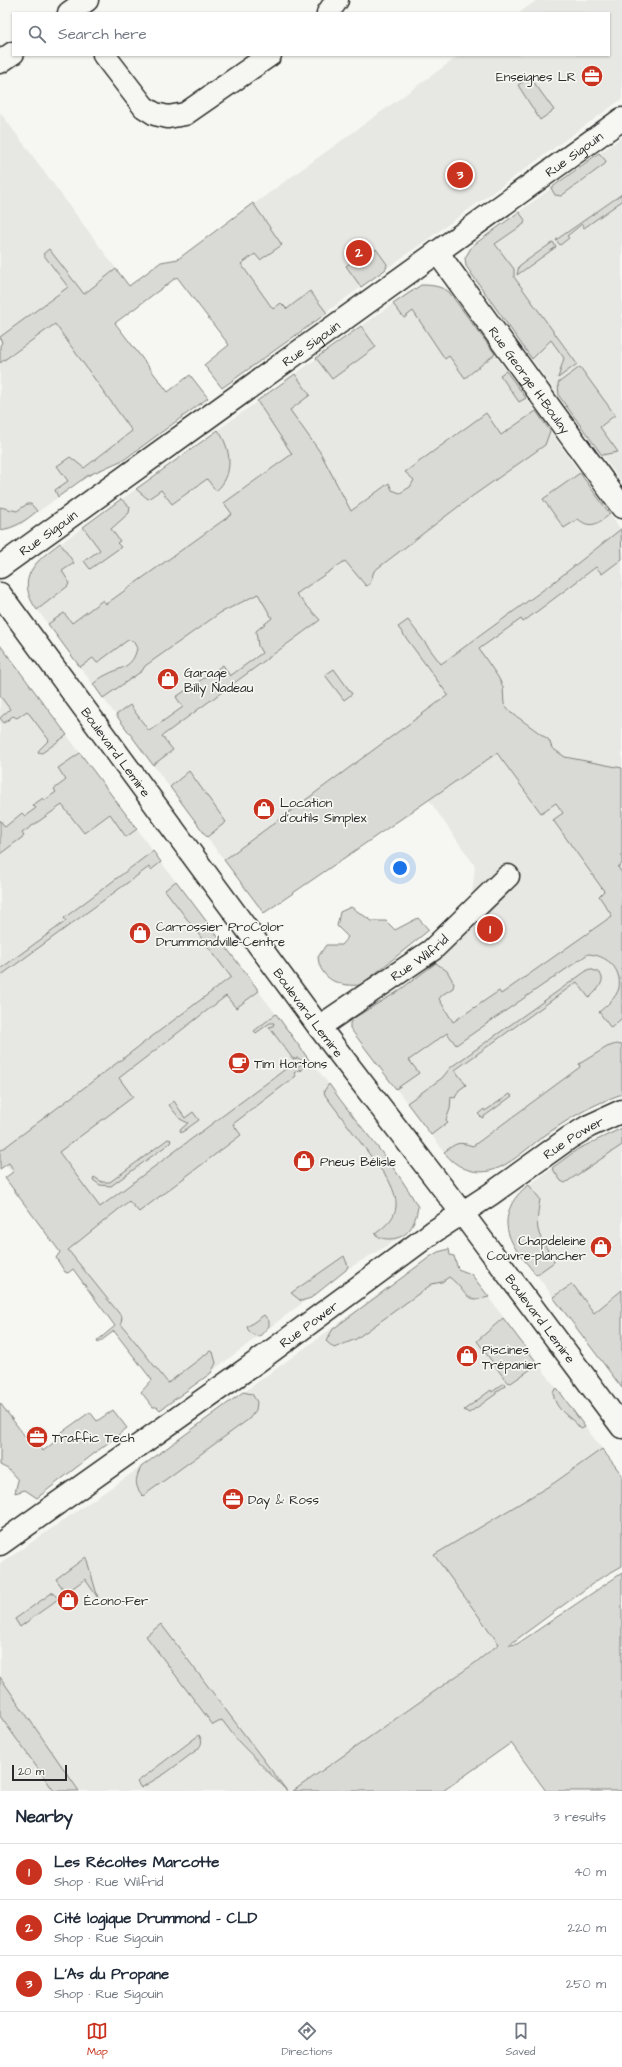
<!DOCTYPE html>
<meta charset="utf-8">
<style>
body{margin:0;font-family:"Architects Daughter",sans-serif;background:#f6f6f7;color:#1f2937}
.scale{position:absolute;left:12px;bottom:10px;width:55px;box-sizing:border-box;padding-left:4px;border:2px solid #2b2b2b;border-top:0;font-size:11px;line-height:14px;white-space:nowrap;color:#2b2b2b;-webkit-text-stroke:3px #f6f6f2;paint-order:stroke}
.you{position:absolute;left:400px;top:868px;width:14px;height:14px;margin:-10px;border:3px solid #fff;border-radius:50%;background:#1a73e8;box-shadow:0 0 0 6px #1a73e833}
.badge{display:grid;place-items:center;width:26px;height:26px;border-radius:50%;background:#c8321e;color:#fff;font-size:13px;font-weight:700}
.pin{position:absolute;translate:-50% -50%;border:2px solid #fff;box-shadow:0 1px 4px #0006}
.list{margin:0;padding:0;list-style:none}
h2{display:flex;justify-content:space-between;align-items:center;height:52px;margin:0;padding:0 16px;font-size:17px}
h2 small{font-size:13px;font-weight:400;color:#747a83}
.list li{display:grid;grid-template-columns:26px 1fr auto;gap:12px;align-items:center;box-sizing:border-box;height:56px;padding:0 16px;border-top:1px solid #e0e1e3}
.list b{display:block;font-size:15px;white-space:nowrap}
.list p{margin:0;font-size:13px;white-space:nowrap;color:#747a83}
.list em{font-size:13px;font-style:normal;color:#747a83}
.icon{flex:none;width:22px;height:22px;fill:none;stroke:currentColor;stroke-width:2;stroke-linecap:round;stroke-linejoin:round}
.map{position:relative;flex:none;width:622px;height:1791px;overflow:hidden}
.search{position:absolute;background:#fff;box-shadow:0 1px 3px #0004;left:12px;right:12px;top:12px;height:44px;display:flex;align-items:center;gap:10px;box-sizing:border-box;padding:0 14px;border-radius:0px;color:#747a83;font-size:15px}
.sheet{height:220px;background:#fff}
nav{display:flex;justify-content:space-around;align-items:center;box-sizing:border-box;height:56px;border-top:1px solid #e0e1e3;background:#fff;font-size:11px;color:#747a83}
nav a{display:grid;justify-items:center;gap:2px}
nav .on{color:#c8321e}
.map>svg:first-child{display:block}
.built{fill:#e7e7e3}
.green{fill:#d9d9d5;stroke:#828280}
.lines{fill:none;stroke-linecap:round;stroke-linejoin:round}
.street-casing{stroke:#2b2b2b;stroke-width:25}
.secondary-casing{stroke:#2b2b2b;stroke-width:25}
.street{stroke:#f6f6f2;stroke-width:22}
.secondary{stroke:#f6f6f2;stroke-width:22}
.labels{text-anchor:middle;stroke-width:3.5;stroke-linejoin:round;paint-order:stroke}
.poi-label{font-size:13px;fill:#2b2b2b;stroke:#f6f6f2;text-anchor:start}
.street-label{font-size:13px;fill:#2b2b2b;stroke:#f6f6f2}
</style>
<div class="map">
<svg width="622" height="1791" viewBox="0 0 622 1791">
<rect width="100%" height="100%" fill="#f6f6f2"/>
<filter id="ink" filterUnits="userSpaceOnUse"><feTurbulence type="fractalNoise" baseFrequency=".025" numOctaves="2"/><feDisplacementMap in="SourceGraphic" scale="8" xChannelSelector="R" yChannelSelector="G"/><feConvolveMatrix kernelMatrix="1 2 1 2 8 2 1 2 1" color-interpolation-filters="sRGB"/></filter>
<g filter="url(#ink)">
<path class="built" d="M537,0H622V99L278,347L197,245L460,55H609V13H519Z
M0,112L129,286L94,312L136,431L125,459L87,476L20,525L10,529L0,530Z
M622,137V483L470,274L465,258L472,246Z
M421,285H432L442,287L456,301L622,531V1094L585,1109L501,1167L484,1172L464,1169L449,1158L350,1028V1023L354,1018L397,992L434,964L473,925L472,896L475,866L429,800L497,753L541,813L547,809L458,688L224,860L33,604L28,584L33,565L39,559L413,289Z
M0,645L161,862L407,1188L418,1207L414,1223L403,1236L346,1270L179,1396L121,1324L0,1157Z
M622,1128V1290L608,1300L607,1304L575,1326L512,1242L507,1221L510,1208L521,1191L578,1149Z
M449,1249L450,1255L454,1256L458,1269L471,1274L602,1449L554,1483L500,1644L475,1663L293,1791H0V1564L141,1467L431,1256L438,1252Z"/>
<path class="green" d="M530,77L554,110L540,120L518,85Z
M599,153L606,161L605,164L561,196L555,195L551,188Z
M622,194V201L584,228L582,224L567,236L569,238L560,245L556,240Z
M253,203L282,245L260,260L255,254L241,264L273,309L281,303L287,309L310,291L327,313L222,388L204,365L229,345L177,277L115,323L168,392L190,375L208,398L125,459L87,476L58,497L55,490L68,481L57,466L70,457L84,468L132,431L55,324L0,363V345L2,343L0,337L68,287L43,254L49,249L84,294L116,269L129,286L161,262L178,259Z
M519,212L525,220L524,224L495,244L514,269V277L577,364L558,378L564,358L551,340L532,359L466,266L465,258L472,246Z
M553,242L556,247L517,275L519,266Z
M371,248L374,251L376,249L387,264L386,269L361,287L346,266Z
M421,285C432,285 440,286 449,292L495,354L465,378L449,356L445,359L413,311L404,318L393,304Z
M361,326L376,347L332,379L316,358Z
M580,367L615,415L600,427L618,452L602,455L559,396L558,383Z
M506,371L526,398L519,402L500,375Z
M295,374L310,395L290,410L320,452L351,511L389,483L392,490L400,493L410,487L414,480L405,472L486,413L501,435L536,411L550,431L545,445L467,500L374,571L370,584L366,586L345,561L296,594L320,620L162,736L173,750L153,765L116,715L130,705L149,731L183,707L176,697L223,665L230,676L262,653L258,646L256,631L272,618L258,594L220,613L145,666L142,671L103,698L93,684C97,681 101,677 106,675C121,667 133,668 137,648L133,641L128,640L97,663L93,658L80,667L48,624L64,613L72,623L103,600L106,604L232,514L224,503L292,454L257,401Z
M218,430C231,448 235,475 216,491L207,479L172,504L161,490L148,499L136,489Z
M580,473L610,514C599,523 591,530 578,519L564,528L543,499Z
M121,499L130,507L129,513L111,529L120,541L117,543L121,547L90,569L84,561L100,550L83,527Z
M27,504H31L37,511C25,521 15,528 0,530V507L17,511Z
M621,529L622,559L602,574L596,567L523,622L521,619L479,649L498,677L503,687L504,704L512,713L549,740L552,748L565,757L622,768V864L618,867L622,873V1018L611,1028L599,1012C606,1006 616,998 619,988C622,967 605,955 588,954L456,1045L447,1033L409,1060L419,1073L396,1089L350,1028V1023L354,1018L397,992L436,963L447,971L454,983L453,988L442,995L439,999L453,1022L499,991L501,994L612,916L599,896L604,891L553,820L563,813L556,803L541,813L497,753L264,913L224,860L448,695L398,627L408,620L441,664L550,585Z
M60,543L74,563L62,571L69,582L68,586L37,610C14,578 36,561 60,543Z
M0,645L67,735L42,753L38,752L39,750L49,740L27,711L17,718L13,716L4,723L0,718L10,709L0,696Z
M334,669L352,694L344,700L325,675Z
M80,753L137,829L126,837L110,814L84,833L62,805L22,833L24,836L0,854V820L5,827L22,813L25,816L36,808L33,805L43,798L45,800L56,792L54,789L66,780L58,768Z
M189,771L226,822L207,837L170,787Z
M153,851L161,862L151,870L149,867L0,976V969L66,921L64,918Z
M176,881L259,991L236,1008L226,996L119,1078L133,1097L59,1152L100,1207L295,1062L298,1067L304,1062L298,1058L293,1059L269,1027L273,1026L274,1023H270L256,1033L254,1031L276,1014L309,1060L301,1071L300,1069L294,1073L296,1076L233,1124L241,1135L139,1212L129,1201L68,1250L122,1317L121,1324L168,1383L210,1351L213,1352L216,1363L211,1373L160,1410L157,1407H153L141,1392L152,1380L114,1331L98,1343L97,1341L115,1326L73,1269L68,1273L65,1272L56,1258L60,1252L5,1178L14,1171L9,1163L0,1169V1151L231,977L165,890Z
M351,907L372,921H386L395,930L418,918L429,930L361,985C340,987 320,980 318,957L326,945H341L348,937L337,926L340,912Z
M589,969C612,974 600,988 589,998L577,982L455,1070L466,1085L459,1090L455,1098L451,1097L450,1109L446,1120L448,1122L431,1135L407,1103L442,1078L451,1067Z
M616,1044L622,1045V1094C591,1105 568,1119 541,1138C528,1148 508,1166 493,1170C474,1176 455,1167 444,1152C457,1143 457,1141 473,1146L580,1067L579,1064L607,1047Z
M329,1084C357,1125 395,1163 418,1207C415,1224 409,1238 390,1239C383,1239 380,1238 375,1234C398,1217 402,1206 388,1179L325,1095L324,1091Z
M510,1094L512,1096L482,1118L478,1114L484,1109L485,1111Z
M174,1101L185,1118L193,1112L199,1120L181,1133L180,1130L188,1123L180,1119L169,1105Z
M622,1128V1145L565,1183L561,1181L552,1168L578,1149Z
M168,1139L171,1140L170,1143L111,1186L100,1185L93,1180L94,1177L102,1182H110Z
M529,1185L540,1199C535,1230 536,1233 554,1259V1262L536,1275C528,1264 517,1253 512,1242C500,1220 511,1197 529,1185Z
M449,1249L450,1255L454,1256L458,1269L471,1274L489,1297C462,1304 468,1291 449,1277L442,1282L432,1284L356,1339L334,1348L326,1341L333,1329L431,1256L438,1252Z
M344,1256L348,1266L346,1270L311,1298L301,1301L291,1293Z
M571,1285L574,1286L594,1313L622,1290V1388L553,1297Z
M264,1315L269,1321V1326L260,1336C253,1336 249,1333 247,1327Z
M503,1318L538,1364L511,1383L507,1382L477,1341Z
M504,1383L505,1386L496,1392V1394L469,1413L464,1410L491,1390L492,1392Z
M557,1388L585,1427L581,1429C570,1415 555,1412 553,1392Z
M243,1392L252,1394L257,1402L256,1410L249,1419L143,1496C134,1486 135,1479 141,1467Z
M0,1403L33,1447L37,1444L43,1451L57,1440L55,1437L90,1412L97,1421L113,1410L127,1428L37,1498L25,1490L15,1493L18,1480L8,1469L0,1465Z
M602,1449L622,1475V1566L599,1579L509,1645L517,1644L622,1573V1791H546L511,1743L443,1791H293L475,1663L499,1644L434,1555L554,1483Z
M86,1557L98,1598L85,1579L66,1593L56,1579Z
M53,1592L58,1599L20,1627L15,1619Z
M161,1624L287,1791L238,1741L222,1720L213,1725L146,1636Z
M0,1677L79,1791H54L0,1716Z
M199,1735C203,1741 202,1744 198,1749L166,1773L141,1788L137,1782Z"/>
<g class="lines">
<g class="street-casing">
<g id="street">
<path d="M69,13L87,0"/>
<path d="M328,13L337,0"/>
<path d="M104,55L144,107L155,114L168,117L185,114L270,55"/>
<path d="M0,62L13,53"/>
<path id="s1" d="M437,252L622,507"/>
<path id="s2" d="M0,567L622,119"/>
<path id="s3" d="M319,1027L432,950L508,876"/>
<path id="s4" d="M0,1544L258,1361L433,1232L491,1194L569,1138L589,1126L622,1111"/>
</g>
</g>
<g class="secondary-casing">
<g id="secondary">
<path id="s5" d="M0,594L319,1027L462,1213L622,1427"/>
</g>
</g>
<use href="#street" class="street"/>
<use href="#secondary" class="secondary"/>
</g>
</g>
<defs>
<g id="office-disc" transform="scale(1.15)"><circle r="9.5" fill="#c8321e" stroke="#f6f6f2"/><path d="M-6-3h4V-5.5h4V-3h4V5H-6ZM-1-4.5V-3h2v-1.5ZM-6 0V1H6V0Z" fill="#fff"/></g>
<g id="shop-disc" transform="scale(1.15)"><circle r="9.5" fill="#c8321e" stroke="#f6f6f2"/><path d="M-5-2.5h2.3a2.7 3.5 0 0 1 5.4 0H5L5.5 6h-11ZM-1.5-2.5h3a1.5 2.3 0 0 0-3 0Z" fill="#fff"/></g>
<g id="cafe-disc" transform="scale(1.15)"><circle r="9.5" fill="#c8321e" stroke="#f6f6f2"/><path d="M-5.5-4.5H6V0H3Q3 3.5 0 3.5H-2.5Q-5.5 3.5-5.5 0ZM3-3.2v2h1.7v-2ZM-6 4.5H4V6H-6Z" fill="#fff"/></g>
</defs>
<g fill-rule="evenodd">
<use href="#office-disc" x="592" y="76"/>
<use href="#shop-disc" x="168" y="679"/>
<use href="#shop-disc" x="264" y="809"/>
<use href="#shop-disc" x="140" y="933"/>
<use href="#cafe-disc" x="239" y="1063"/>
<use href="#shop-disc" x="304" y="1161"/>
<use href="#shop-disc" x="601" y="1247"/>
<use href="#shop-disc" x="467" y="1356"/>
<use href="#office-disc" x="37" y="1437"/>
<use href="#office-disc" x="233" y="1499"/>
<use href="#shop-disc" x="68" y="1600"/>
</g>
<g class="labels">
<g class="poi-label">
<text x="576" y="81" text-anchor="end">Enseignes LR</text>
<text x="184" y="677">Garage<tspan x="184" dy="15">Billy Nadeau</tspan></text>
<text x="280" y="807">Location<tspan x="280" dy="15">d'outils Simplex</tspan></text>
<text x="156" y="931">Carrossier ProColor<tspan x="156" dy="15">Drummondville-Centre</tspan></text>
<text x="254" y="1068">Tim Hortons</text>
<text x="320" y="1166">Pneus Bélisle</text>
<text x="586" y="1245" text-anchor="end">Chapdeleine<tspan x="586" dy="15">Couvre-plancher</tspan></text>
<text x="482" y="1354">Piscines<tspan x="482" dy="15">Trépanier</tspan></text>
<text x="52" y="1442">Traffic Tech</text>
<text x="248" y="1504">Day &amp; Ross</text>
<text x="84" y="1605">Écono-Fer</text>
</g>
<g class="street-label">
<text dy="5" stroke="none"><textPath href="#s2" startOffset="707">Rue Sigouin</textPath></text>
<text dy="5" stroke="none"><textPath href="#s2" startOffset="383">Rue Sigouin</textPath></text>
<text dy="5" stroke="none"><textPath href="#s1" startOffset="158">Rue George H-Boulay</textPath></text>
<text dy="5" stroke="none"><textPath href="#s2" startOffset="59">Rue Sigouin</textPath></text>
<text dy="5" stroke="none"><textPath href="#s5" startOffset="196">Boulevard Lemire</textPath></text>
<text dy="5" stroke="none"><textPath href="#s3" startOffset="122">Rue Wilfrid</textPath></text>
<text dy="5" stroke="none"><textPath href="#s5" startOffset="520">Boulevard Lemire</textPath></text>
<text dy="5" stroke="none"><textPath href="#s4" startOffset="703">Rue Power</textPath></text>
<text dy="5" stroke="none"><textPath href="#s5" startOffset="904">Boulevard Lemire</textPath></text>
<text dy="5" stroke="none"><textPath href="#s4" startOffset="379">Rue Power</textPath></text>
</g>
</g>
</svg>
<div class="scale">20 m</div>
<div class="you"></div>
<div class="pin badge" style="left:490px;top:929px">1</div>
<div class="pin badge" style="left:359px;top:253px">2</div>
<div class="pin badge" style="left:460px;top:175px">3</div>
<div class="search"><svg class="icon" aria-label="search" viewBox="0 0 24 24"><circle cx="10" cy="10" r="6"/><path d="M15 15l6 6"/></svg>Search here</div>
</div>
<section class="sheet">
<h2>Nearby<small>3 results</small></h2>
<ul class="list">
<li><span class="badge">1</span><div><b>Les Récoltes Marcotte</b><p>Shop · Rue Wilfrid</p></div><em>40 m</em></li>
<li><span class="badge">2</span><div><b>Cité logique Drummond - CLD</b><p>Shop · Rue Sigouin</p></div><em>220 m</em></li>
<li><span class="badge">3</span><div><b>L'As du Propane</b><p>Shop · Rue Sigouin</p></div><em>250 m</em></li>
</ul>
</section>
<nav>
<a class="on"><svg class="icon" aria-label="map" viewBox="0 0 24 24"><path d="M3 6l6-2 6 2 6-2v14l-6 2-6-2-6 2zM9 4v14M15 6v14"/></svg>Map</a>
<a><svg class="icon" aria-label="directions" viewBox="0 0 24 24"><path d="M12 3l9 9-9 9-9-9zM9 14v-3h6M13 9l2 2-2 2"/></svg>Directions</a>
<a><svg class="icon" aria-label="saved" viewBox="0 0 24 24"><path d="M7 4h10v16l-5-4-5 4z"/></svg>Saved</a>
</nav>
